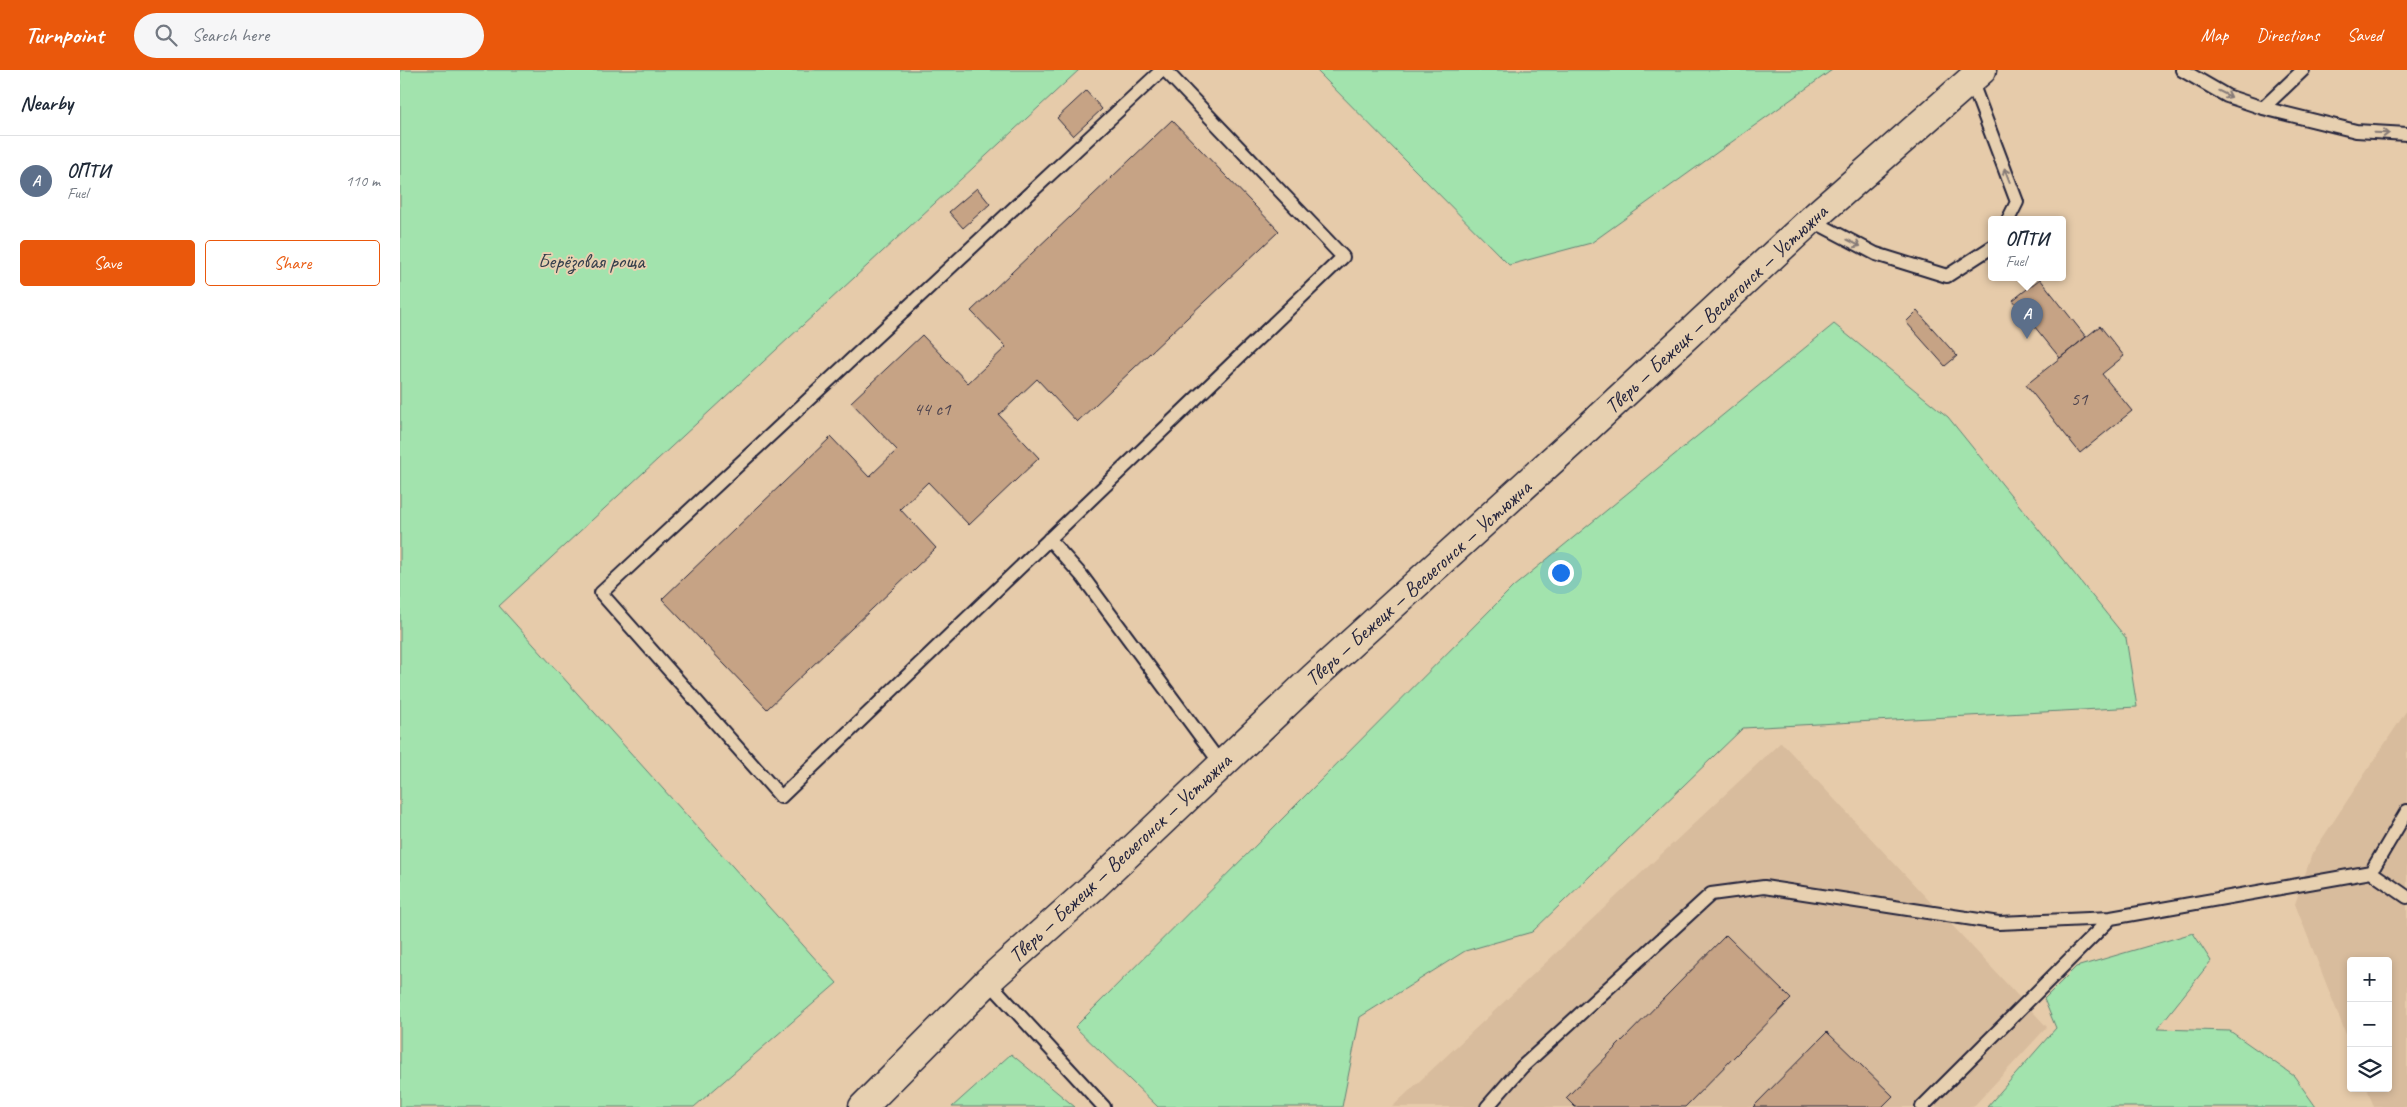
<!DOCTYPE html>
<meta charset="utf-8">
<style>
body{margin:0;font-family:Caveat,sans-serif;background:#f6f6f7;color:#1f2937}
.controls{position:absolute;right:15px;bottom:15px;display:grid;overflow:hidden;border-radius:5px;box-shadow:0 2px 8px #0003}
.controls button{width:45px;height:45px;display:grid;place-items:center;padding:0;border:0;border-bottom:1px solid #e0e1e3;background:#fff;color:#1f2937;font:25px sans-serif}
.you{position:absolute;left:1160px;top:502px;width:18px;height:18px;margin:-12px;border:4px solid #fff;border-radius:50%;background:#1a73e8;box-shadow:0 0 0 8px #1a73e833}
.badge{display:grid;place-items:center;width:32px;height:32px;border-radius:50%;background:#ea580c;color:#fff;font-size:16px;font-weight:700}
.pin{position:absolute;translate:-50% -41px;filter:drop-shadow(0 1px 2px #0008)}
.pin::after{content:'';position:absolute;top:26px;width:18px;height:15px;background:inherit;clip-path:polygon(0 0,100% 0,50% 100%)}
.popup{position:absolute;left:1588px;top:146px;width:78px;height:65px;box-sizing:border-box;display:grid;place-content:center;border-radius:5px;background:#fff;filter:drop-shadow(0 1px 4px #0005);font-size:16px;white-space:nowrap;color:#747a83}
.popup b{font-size:19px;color:#1f2937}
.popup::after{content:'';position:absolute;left:50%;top:100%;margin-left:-10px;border:10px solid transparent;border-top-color:#fff}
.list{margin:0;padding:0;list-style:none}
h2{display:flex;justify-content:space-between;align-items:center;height:65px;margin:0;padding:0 20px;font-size:21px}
h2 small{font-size:16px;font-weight:400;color:#747a83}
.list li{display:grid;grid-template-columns:32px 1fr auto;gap:15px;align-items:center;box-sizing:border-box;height:90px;padding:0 20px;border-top:1px solid #e0e1e3}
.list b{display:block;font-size:19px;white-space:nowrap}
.list p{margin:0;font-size:16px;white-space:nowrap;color:#747a83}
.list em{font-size:16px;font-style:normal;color:#747a83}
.actions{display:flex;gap:10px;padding:15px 20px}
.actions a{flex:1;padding:11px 0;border:1px solid #ea580c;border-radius:5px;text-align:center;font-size:18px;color:#ea580c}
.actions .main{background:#ea580c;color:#fff}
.icon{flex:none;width:28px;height:28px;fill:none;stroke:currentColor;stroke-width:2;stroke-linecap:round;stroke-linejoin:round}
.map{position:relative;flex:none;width:2007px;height:1037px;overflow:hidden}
header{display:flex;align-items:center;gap:30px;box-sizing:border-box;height:70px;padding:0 25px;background:#ea580c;color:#fff}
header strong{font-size:24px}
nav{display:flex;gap:28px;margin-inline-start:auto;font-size:18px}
.search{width:350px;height:45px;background:#f6f6f7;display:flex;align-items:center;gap:12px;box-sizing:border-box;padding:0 18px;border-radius:28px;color:#747a83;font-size:19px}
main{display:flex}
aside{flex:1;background:#fff}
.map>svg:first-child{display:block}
.built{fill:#d8bc9d}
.green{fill:#a2e3ad;stroke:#628274}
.building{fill:#c6a385;stroke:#22223b}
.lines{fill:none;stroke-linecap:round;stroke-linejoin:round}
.service-casing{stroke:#22223b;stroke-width:16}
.primary-casing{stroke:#22223b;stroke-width:31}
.service{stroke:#e7d0b0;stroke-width:12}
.primary{stroke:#e7d0b0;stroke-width:28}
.oneway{stroke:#847976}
.labels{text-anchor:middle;stroke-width:4;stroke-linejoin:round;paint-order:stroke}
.number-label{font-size:19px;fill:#4b424e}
.park-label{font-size:21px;fill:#353f4c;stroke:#e7d0b0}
.street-label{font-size:21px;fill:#22223b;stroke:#e7d0b0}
</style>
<header>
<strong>Turnpoint</strong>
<div class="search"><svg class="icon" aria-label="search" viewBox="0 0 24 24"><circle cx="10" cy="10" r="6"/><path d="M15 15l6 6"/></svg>Search here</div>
<nav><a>Map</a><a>Directions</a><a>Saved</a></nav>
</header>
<main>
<aside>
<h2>Nearby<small></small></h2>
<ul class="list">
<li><span class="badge" style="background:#5c6f8a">A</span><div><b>ОПТИ</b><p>Fuel</p></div><em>110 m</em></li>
</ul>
<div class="actions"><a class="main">Save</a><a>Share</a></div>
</aside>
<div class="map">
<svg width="2007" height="1037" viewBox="0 0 2007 1037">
<rect width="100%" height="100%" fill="#e6cbaa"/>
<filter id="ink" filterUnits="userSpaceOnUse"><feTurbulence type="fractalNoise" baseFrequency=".02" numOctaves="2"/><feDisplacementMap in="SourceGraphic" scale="10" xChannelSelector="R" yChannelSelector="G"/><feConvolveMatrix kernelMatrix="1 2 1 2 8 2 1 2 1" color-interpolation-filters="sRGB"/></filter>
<g filter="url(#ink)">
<path class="built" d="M2007,640V1037H1974L1967,1018H1988V891H1951V977L1895,834L1912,784Z
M1381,672L1647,957L1573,1037H992Z"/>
<path class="green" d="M0,0H679L99,536L437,913L294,1037H0Z
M916,0H1432L1191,173L1109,195Z
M1434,254L1548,347L1726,568L1737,637L1343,658L1132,862L1065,881L960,947L942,1037H758L675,957L1113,517Z
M1793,863L1811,891L1757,959L1830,961L1894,1006L1916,1037H1587L1656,958L1644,929L1676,897Z
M611,984L675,1037H552Z"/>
<path class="building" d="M686,21L702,39L673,66L657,48Z
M772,50L879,161L677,352L637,309L599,345L639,388L569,455L528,412L500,439L536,478L367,639L262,529L431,367L469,407L497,380L451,332L522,265L568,313L606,277L571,241Z
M577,118L590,134L563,158L549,142Z
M1640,209L1686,267L1660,288L1613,230Z
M1517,241L1557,286L1545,296L1506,252Z
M1700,256L1724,286L1702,304L1732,341L1680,383L1626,315Z
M1326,865L1391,929L1285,1037H1175L1166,1028Z
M1427,962L1493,1026L1482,1037H1353Z"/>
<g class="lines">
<g class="service-casing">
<path id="service" d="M762,0L201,523L381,727L943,187L765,0
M1782,0L1827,26L1863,38L1956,61L2007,64
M1571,10L1617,132L1608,150
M1863,38L1903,0
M1411,150L1476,184L1547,206L1592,177
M649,469L682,506L821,694
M1971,802L2007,827
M588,911L704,1037
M1087,1037L1122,997L1311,824L1364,817L1599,853L1711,848L1971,802L2007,741
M1522,1037L1711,848"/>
</g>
<g class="primary-casing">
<path id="primary" d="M463,1037L588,911L693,817L913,608L1180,365L1411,150L1582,0"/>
</g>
<use href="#service" class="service"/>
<use href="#primary" class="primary"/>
</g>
<defs><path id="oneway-shaft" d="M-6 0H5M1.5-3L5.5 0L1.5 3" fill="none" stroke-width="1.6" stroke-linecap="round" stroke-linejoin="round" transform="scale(1.25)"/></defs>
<g class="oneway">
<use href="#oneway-shaft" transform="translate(1825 24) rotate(26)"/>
<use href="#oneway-shaft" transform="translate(1982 63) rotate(2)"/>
<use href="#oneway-shaft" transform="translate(1607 105) rotate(-111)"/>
<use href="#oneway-shaft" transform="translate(1454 173) rotate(27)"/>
</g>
</g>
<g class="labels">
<g class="number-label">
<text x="1679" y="335">51</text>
<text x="532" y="345">44 с1</text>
</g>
<g class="park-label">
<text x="191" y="198">Берёзовая роща</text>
</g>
<g class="street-label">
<text transform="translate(1316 239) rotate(-43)" y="7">Тверь — Бежецк — Весьегонск — Устюжна</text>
<text transform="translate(1018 513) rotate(-42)" y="7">Тверь — Бежецк — Весьегонск — Устюжна</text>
<text transform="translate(720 788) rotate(-43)" y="7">Тверь — Бежецк — Весьегонск — Устюжна</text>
</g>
</g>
</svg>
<div class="controls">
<button>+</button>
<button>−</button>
<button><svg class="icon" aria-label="layers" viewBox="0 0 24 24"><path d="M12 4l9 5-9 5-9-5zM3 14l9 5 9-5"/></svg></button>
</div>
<div class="you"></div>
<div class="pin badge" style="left:1627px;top:269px;background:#5c6f8a">A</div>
<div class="popup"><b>ОПТИ</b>Fuel</div>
</div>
</main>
